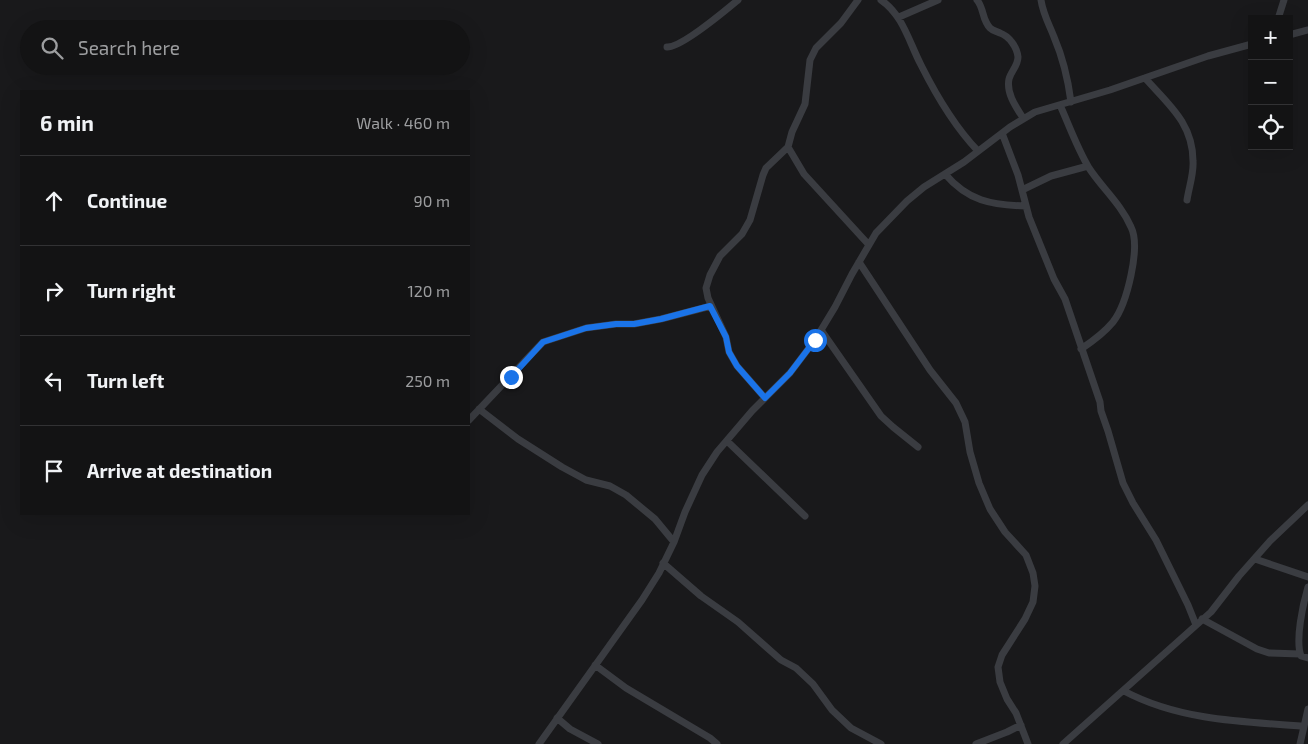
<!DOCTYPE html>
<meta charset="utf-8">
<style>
body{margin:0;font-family:"Exo 2",sans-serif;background:#1c1c1d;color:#f1f3f6}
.controls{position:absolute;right:15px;top:15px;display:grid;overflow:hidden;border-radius:0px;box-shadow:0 5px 20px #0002}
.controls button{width:45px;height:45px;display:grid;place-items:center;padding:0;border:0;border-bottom:1px solid #323234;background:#131314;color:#f1f3f6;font:25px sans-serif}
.stop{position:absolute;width:15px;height:15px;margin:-11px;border:4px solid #1a73e8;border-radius:50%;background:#fff}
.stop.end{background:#1a73e8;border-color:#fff;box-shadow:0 1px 5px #0008}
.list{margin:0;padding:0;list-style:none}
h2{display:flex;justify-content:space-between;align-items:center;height:65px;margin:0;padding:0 20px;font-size:21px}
h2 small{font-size:16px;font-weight:400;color:#9d9ea0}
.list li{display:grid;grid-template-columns:32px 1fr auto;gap:15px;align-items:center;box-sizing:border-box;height:90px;padding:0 20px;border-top:1px solid #323234}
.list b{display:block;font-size:19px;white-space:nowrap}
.list em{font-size:16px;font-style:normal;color:#9d9ea0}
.icon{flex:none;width:28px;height:28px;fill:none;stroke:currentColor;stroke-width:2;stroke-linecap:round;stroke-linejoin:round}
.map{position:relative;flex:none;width:1308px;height:744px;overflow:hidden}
.search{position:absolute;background:#131314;box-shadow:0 5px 20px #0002;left:20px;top:20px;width:450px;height:55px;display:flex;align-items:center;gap:12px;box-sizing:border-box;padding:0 18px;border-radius:28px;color:#9d9ea0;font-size:19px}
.panel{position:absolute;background:#131314;box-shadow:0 5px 20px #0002;left:20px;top:90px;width:450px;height:425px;border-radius:0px}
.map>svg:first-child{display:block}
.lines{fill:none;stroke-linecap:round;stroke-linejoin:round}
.minor{stroke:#3a3c41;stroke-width:7}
.route{stroke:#1a73e8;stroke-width:6}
</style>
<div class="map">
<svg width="1308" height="744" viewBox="0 0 1308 744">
<rect width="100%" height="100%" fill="#19191b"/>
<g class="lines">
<path class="minor" d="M858,0L841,23L816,48L810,60L805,104L792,132L788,147L804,174L869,245
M881,0C903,15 909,42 921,65C936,95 954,126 978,151
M977,0C984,8 982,20 990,28C993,31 996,31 1000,33C1009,36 1017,47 1018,57C1018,66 1011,71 1009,79C1006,93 1016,107 1023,118
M1041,0C1043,14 1049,24 1054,37C1063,58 1068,79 1071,102
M899,17L938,0
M1278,19L1284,0
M1289,35L1308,30
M667,47C681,48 726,10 738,0
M1145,78C1168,104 1193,123 1193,161C1194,173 1189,187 1187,200
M1060,105C1069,125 1077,148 1089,168C1102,188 1121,204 1131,227C1141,247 1127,304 1113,322C1104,333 1093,341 1081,349
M1002,133L1018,175L1029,217L1054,279L1065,299L1100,402L1101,411L1108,431L1123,483L1133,503L1156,540L1188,605L1196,625
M945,174C968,201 991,205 1026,206
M1022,190L1051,176L1088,166
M859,262L930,370L956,403L965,422L970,452L979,483L990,509L1005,532L1026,555L1033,573L1035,586L1033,602L1025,619L1002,655L998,667L1000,682L1007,699L1016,713L1028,744
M821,330L881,416L893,427L918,447
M765,398L737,366L729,352L726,337L708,298L706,288L710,275L720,256L742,234L750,220L763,175L766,168L788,147
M479,409L518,439L562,467L586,480L610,486L626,495L655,519L674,542
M469,420L543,342L586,328L616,324H634L661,319L711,306
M727,441L805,516
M1255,559L1308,577
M663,563L701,596L738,622L781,660L796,668L813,684L832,710L851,728L881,744
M1308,587C1303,604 1295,640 1301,656L1308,658
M1202,619L1257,649L1269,653L1300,654
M595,665L626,688L710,738L717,744
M1124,691C1178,720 1242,722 1303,726
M557,718L570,729L598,744
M539,744L642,600L659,573L674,542L685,512L702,475L717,452L752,411L790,373L815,340L835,307L852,274L876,233L907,201L924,187L964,162L1010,127L1035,112L1110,90L1208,56L1252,44
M976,744L1007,732L1021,725
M1063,744L1211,612L1239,576L1270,541L1308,505
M1300,744L1308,709"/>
</g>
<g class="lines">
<path class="route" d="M511,377L543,342L586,328L616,324H634L661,319L710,306L726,337L729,352L737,366L765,398L790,373L815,340"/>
</g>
</svg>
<div class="controls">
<button>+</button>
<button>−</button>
<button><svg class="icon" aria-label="locate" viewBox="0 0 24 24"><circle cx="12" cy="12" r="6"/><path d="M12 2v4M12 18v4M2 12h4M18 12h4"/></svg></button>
</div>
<div class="stop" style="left:815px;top:340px"></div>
<div class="stop end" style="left:511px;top:377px"></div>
<div class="search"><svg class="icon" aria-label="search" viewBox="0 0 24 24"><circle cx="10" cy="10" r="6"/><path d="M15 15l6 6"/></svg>Search here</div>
<section class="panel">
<h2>6 min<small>Walk · 460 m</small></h2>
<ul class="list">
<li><svg class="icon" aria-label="ahead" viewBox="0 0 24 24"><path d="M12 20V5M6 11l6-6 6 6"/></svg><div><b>Continue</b></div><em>90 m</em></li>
<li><svg class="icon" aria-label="right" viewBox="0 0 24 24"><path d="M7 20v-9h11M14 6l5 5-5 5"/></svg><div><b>Turn right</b></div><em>120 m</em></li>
<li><svg class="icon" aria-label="left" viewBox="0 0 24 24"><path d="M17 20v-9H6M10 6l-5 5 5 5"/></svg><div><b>Turn left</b></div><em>250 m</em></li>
<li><svg class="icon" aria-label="arrive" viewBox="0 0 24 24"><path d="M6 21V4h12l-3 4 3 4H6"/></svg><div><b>Arrive at destination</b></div></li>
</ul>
</section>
</div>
